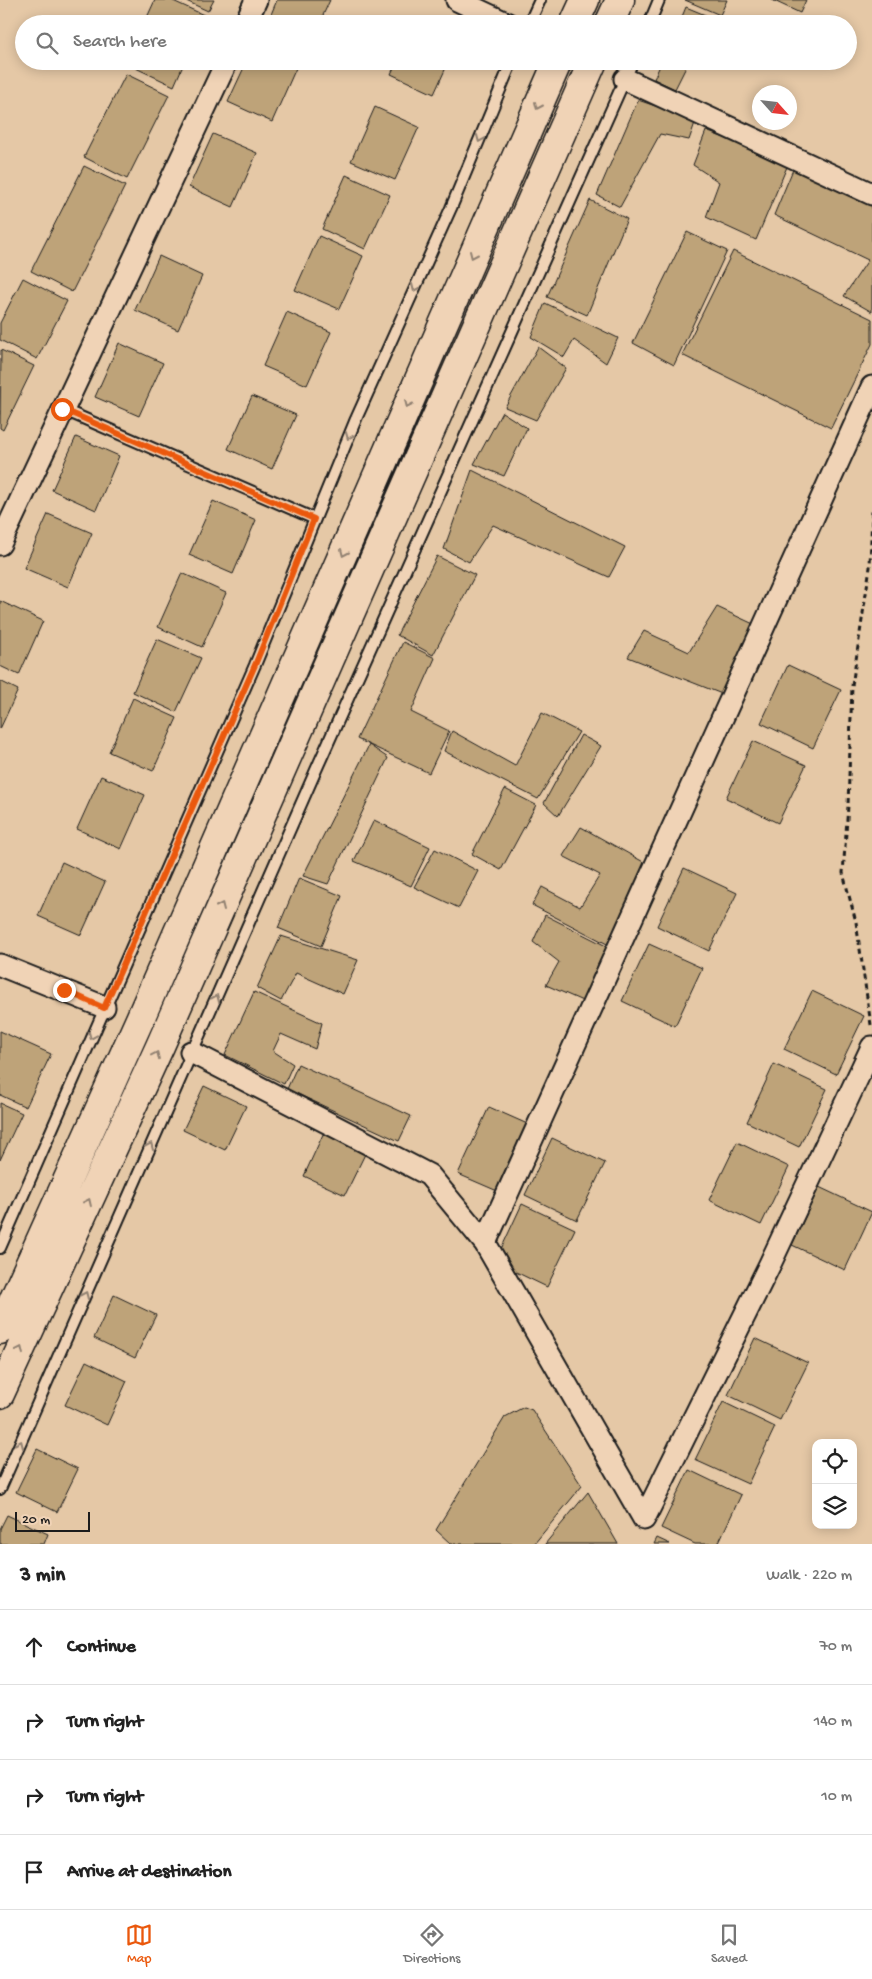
<!DOCTYPE html>
<meta charset="utf-8">
<style>
body{margin:0;font-family:"Gochi Hand",sans-serif;background:#f6f6f6;color:#222}
.controls{position:absolute;right:15px;bottom:15px;display:grid;overflow:hidden;border-radius:10px;box-shadow:0 2px 12px #0003}
.controls button{width:45px;height:45px;display:grid;place-items:center;padding:0;border:0;border-bottom:1px solid #e0e0e0;background:#fff;color:#222;font:25px sans-serif}
.compass{position:absolute;left:752px;top:85px;width:45px;height:45px;border-radius:50%;background:#fff;box-shadow:0 2px 12px #0003;rotate:117deg}
.scale{position:absolute;left:15px;bottom:12px;width:75px;box-sizing:border-box;padding-left:5px;border:2px solid #1c1c1c;border-top:0;font-size:14px;line-height:18px;white-space:nowrap;color:#1c1c1c;-webkit-text-stroke:4px #f0d3b6;paint-order:stroke}
.stop{position:absolute;width:15px;height:15px;margin:-11px;border:4px solid #ea580c;border-radius:50%;background:#fff}
.stop.end{background:#ea580c;border-color:#fff;box-shadow:0 1px 5px #0008}
.list{margin:0;padding:0;list-style:none}
h2{display:flex;justify-content:space-between;align-items:center;height:65px;margin:0;padding:0 20px;font-size:21px}
h2 small{font-size:16px;font-weight:400;color:#767676}
.list li{display:grid;grid-template-columns:32px 1fr auto;gap:15px;align-items:center;box-sizing:border-box;height:75px;padding:0 20px;border-top:1px solid #e0e0e0}
.list b{display:block;font-size:19px;white-space:nowrap}
.list em{font-size:16px;font-style:normal;color:#767676}
.icon{flex:none;width:28px;height:28px;fill:none;stroke:currentColor;stroke-width:2;stroke-linecap:round;stroke-linejoin:round}
.map{position:relative;flex:none;width:872px;height:1544px;overflow:hidden}
.search{position:absolute;background:#fff;box-shadow:0 2px 12px #0003;left:15px;right:15px;top:15px;height:55px;display:flex;align-items:center;gap:12px;box-sizing:border-box;padding:0 18px;border-radius:28px;color:#767676;font-size:19px}
.sheet{height:365px;background:#fff}
nav{display:flex;justify-content:space-around;align-items:center;box-sizing:border-box;height:70px;border-top:1px solid #e0e0e0;background:#fff;font-size:14px;color:#767676}
nav a{display:grid;justify-items:center;gap:2px}
nav .on{color:#ea580c}
.map>svg:first-child{display:block}
.building{fill:#bea379;stroke:#1c1c1c}
.lines{fill:none;stroke-linecap:round;stroke-linejoin:round}
.service-casing{stroke:#1c1c1c;stroke-width:14}
.minor-casing{stroke:#1c1c1c;stroke-width:25}
.secondary-casing{stroke:#1c1c1c;stroke-width:31}
.path{stroke:#1c1c1c;stroke-width:3;stroke-dasharray:5 4;stroke-linecap:butt}
.service{stroke:#f0d3b6;stroke-width:10}
.minor{stroke:#f0d3b6;stroke-width:21}
.secondary{stroke:#f0d3b6;stroke-width:28}
.oneway{stroke:#918171}
.route{stroke:#ea580c;stroke-width:6}
</style>
<div class="map">
<svg width="872" height="1544" viewBox="0 0 872 1544">
<rect width="100%" height="100%" fill="#e5c8a6"/>
<filter id="ink" filterUnits="userSpaceOnUse"><feTurbulence type="fractalNoise" baseFrequency=".02" numOctaves="2"/><feDisplacementMap in="SourceGraphic" scale="10" xChannelSelector="R" yChannelSelector="G"/><feConvolveMatrix kernelMatrix="1 2 1 2 8 2 1 2 1" color-interpolation-filters="sRGB"/></filter>
<g filter="url(#ink)">
<path class="building" d="M155,0H171L206,16L202,24H144Z
M184,0H214L208,11Z
M277,0H330L319,24H267Z
M685,0H727L720,15Z
M772,0H806L800,13Z
M686,7L727,24H679Z
M126,61H185L174,86L125,63Z
M247,61H280L296,68L272,122L228,102Z
M397,61H449L434,94L391,74Z
M662,61H689L675,89L654,79Z
M126,74L169,95L127,179L84,157Z
M638,100L696,120L689,140L660,134L620,207L597,195Z
M375,107L419,127L395,180L351,161Z
M706,131L789,162L756,240L706,217L719,182L693,165Z
M213,134L257,153L233,207L189,187Z
M84,166L125,186L72,292L31,271Z
M794,167L872,206V312L844,296L868,260L774,215Z
M346,175L390,195L365,249L322,229Z
M590,200L627,219L587,315L547,297Z
M687,232L727,251L674,365L633,343Z
M319,236L363,256L339,309L295,290Z
M733,251L872,319V344L831,428L682,355Z
M159,256L202,276L178,330L135,310Z
M23,278L67,301L37,359L0,340V323Z
M545,303L618,338L606,363L574,340L564,357L531,337Z
M287,312L331,332L307,385L263,366Z
M119,343L163,363L139,416L95,397Z
M538,347L566,368L536,420L505,407Z
M1,350L34,366L3,430L0,428Z
M252,396L296,415L272,469L228,449Z
M502,412L527,428L504,476L474,464Z
M76,437L119,456L96,510L52,490Z
M472,470L625,547L609,577L493,525L469,562L444,549Z
M213,501L256,520L233,574L189,555Z
M48,514L92,533L68,587L24,568Z
M437,556L475,575L433,655L397,635Z
M182,573L226,593L202,647L158,627Z
M0,601L43,621L19,675L0,666Z
M717,607L762,628L727,696L628,657L644,631L689,652Z
M157,639L201,658L176,712L133,692Z
M403,642L435,658L411,712L449,731L429,773L357,739Z
M788,665L841,690L813,748L761,723Z
M0,681L18,690L0,729Z
M133,698L177,718L153,771L109,752Z
M542,713L579,732L538,799L444,751L452,731L515,766Z
M581,735L601,746L558,816L544,803Z
M753,741L806,765L778,823L726,798Z
M369,745L388,758L328,884L303,876Z
M101,776L145,795L121,849L77,829Z
M505,789L536,805L501,870L472,854Z
M374,820L430,847L411,886L354,861Z
M581,827L647,864L611,946L532,905L542,887L580,907L600,875L563,856Z
M435,849L478,871L459,908L414,887Z
M62,862L105,882L81,935L38,916Z
M684,868L737,893L709,951L657,926Z
M299,878L342,896L321,946L278,928Z
M545,915L614,950L587,1003L546,985L559,962L533,942Z
M281,936L358,960L343,994L296,973L281,1001L257,988Z
M649,944L702,968L675,1026L622,1001Z
M812,991L864,1016L836,1074L784,1049Z
M254,992L322,1023L315,1049L281,1034L273,1051L293,1064L284,1084L225,1055Z
M0,1031L51,1054L26,1107L0,1095Z
M298,1064L411,1116L399,1141L287,1089Z
M774,1064L827,1089L799,1147L747,1122Z
M204,1086L246,1106L225,1150L183,1130Z
M0,1103L22,1113L0,1160Z
M489,1107L532,1126L502,1193L458,1174Z
M324,1132L366,1152L345,1195L304,1176Z
M552,1138L605,1163L577,1220L525,1195Z
M737,1142L789,1167L761,1225L709,1200Z
M819,1187L872,1212L845,1270L792,1245Z
M522,1204L575,1229L547,1287L495,1262Z
M114,1295L156,1315L135,1358L94,1338Z
M755,1338L808,1363L780,1420L728,1395Z
M86,1361L127,1381L107,1425L65,1405Z
M723,1402L775,1427L748,1484L695,1460Z
M524,1407L532,1410L582,1486L534,1544H451L436,1530L505,1417Z
M37,1449L78,1469L57,1512L16,1492Z
M689,1470L741,1495L718,1544H695L661,1528Z
M588,1492L618,1544H545Z
M7,1515L48,1534L44,1544H0V1529Z
M657,1538L670,1544H654Z"/>
<g class="lines">
<g class="service-casing">
<path id="service" d="M529,24L540,0
M649,24L659,0
M62,409L315,519
M0,1248L255,665L356,419L451,208L512,61
M0,1489L316,770L633,61"/>
</g>
<g class="minor-casing">
<path id="minor" d="M457,0L508,24
M245,24L256,0
M625,79L872,194
M0,544L227,61
M0,965L104,1007
M191,1052L429,1175L485,1243L644,1519L770,1264L872,1047
M485,1243L872,387"/>
</g>
<g class="secondary-casing">
<path id="secondary" d="M574,24L585,0
M609,24L620,0
M0,1330L140,1019L558,61
M0,1394L160,1046L593,61"/>
</g>
<path class="path" d="M871,1025L856,922L843,873L848,806L852,686L870,567L872,511"/>
<use href="#service" class="service"/>
<use href="#minor" class="minor"/>
<use href="#secondary" class="secondary"/>
</g>
<defs><path id="oneway-chevron" d="M-2-3.5L2.5 0L-2 3.5" fill="none" stroke-width="1.6" stroke-linecap="round" stroke-linejoin="round" transform="scale(1.25)"/></defs>
<g class="oneway">
<use href="#oneway-chevron" transform="translate(538 106) rotate(114)"/>
<use href="#oneway-chevron" transform="translate(480 139) rotate(113)"/>
<use href="#oneway-chevron" transform="translate(473 255) rotate(114)"/>
<use href="#oneway-chevron" transform="translate(415 288) rotate(114)"/>
<use href="#oneway-chevron" transform="translate(408 404) rotate(114)"/>
<use href="#oneway-chevron" transform="translate(349 436) rotate(112)"/>
<use href="#oneway-chevron" transform="translate(344 553) rotate(114)"/>
<use href="#oneway-chevron" transform="translate(221 906) rotate(-66)"/>
<use href="#oneway-chevron" transform="translate(216 998) rotate(-66)"/>
<use href="#oneway-chevron" transform="translate(92 1036) rotate(113)"/>
<use href="#oneway-chevron" transform="translate(156 1055) rotate(-65)"/>
<use href="#oneway-chevron" transform="translate(150 1146) rotate(-66)"/>
<use href="#oneway-chevron" transform="translate(88 1202) rotate(-65)"/>
<use href="#oneway-chevron" transform="translate(85 1295) rotate(-66)"/>
<use href="#oneway-chevron" transform="translate(20 1350) rotate(-65)"/>
<use href="#oneway-chevron" transform="translate(20 1444) rotate(-66)"/>
</g>
</g>
<g class="lines" filter="url(#ink)">
<path class="route" d="M62,409L314,519L255,665L104,1008L64,990"/>
</g>
</svg>
<div class="controls">
<button><svg class="icon" aria-label="locate" viewBox="0 0 24 24"><circle cx="12" cy="12" r="6"/><path d="M12 2v4M12 18v4M2 12h4M18 12h4"/></svg></button>
<button><svg class="icon" aria-label="layers" viewBox="0 0 24 24"><path d="M12 4l9 5-9 5-9-5zM3 14l9 5 9-5"/></svg></button>
</div>
<svg class="compass" viewBox="-18 -18 36 36"><path d="M0-13l5 13h-10z" fill="#e53935"/><path d="M0 13l5-13h-10z" fill="#767676"/></svg>
<div class="scale">20 m</div>
<div class="stop" style="left:62px;top:409px"></div>
<div class="stop end" style="left:64px;top:990px"></div>
<div class="search"><svg class="icon" aria-label="search" viewBox="0 0 24 24"><circle cx="10" cy="10" r="6"/><path d="M15 15l6 6"/></svg>Search here</div>
</div>
<section class="sheet">
<h2>3 min<small>Walk · 220 m</small></h2>
<ul class="list">
<li><svg class="icon" aria-label="ahead" viewBox="0 0 24 24"><path d="M12 20V5M6 11l6-6 6 6"/></svg><div><b>Continue</b></div><em>70 m</em></li>
<li><svg class="icon" aria-label="right" viewBox="0 0 24 24"><path d="M7 20v-9h11M14 6l5 5-5 5"/></svg><div><b>Turn right</b></div><em>140 m</em></li>
<li><svg class="icon" aria-label="right" viewBox="0 0 24 24"><path d="M7 20v-9h11M14 6l5 5-5 5"/></svg><div><b>Turn right</b></div><em>10 m</em></li>
<li><svg class="icon" aria-label="arrive" viewBox="0 0 24 24"><path d="M6 21V4h12l-3 4 3 4H6"/></svg><div><b>Arrive at destination</b></div></li>
</ul>
</section>
<nav>
<a class="on"><svg class="icon" aria-label="map" viewBox="0 0 24 24"><path d="M3 6l6-2 6 2 6-2v14l-6 2-6-2-6 2zM9 4v14M15 6v14"/></svg>Map</a>
<a><svg class="icon" aria-label="directions" viewBox="0 0 24 24"><path d="M12 3l9 9-9 9-9-9zM9 14v-3h6M13 9l2 2-2 2"/></svg>Directions</a>
<a><svg class="icon" aria-label="saved" viewBox="0 0 24 24"><path d="M7 4h10v16l-5-4-5 4z"/></svg>Saved</a>
</nav>
